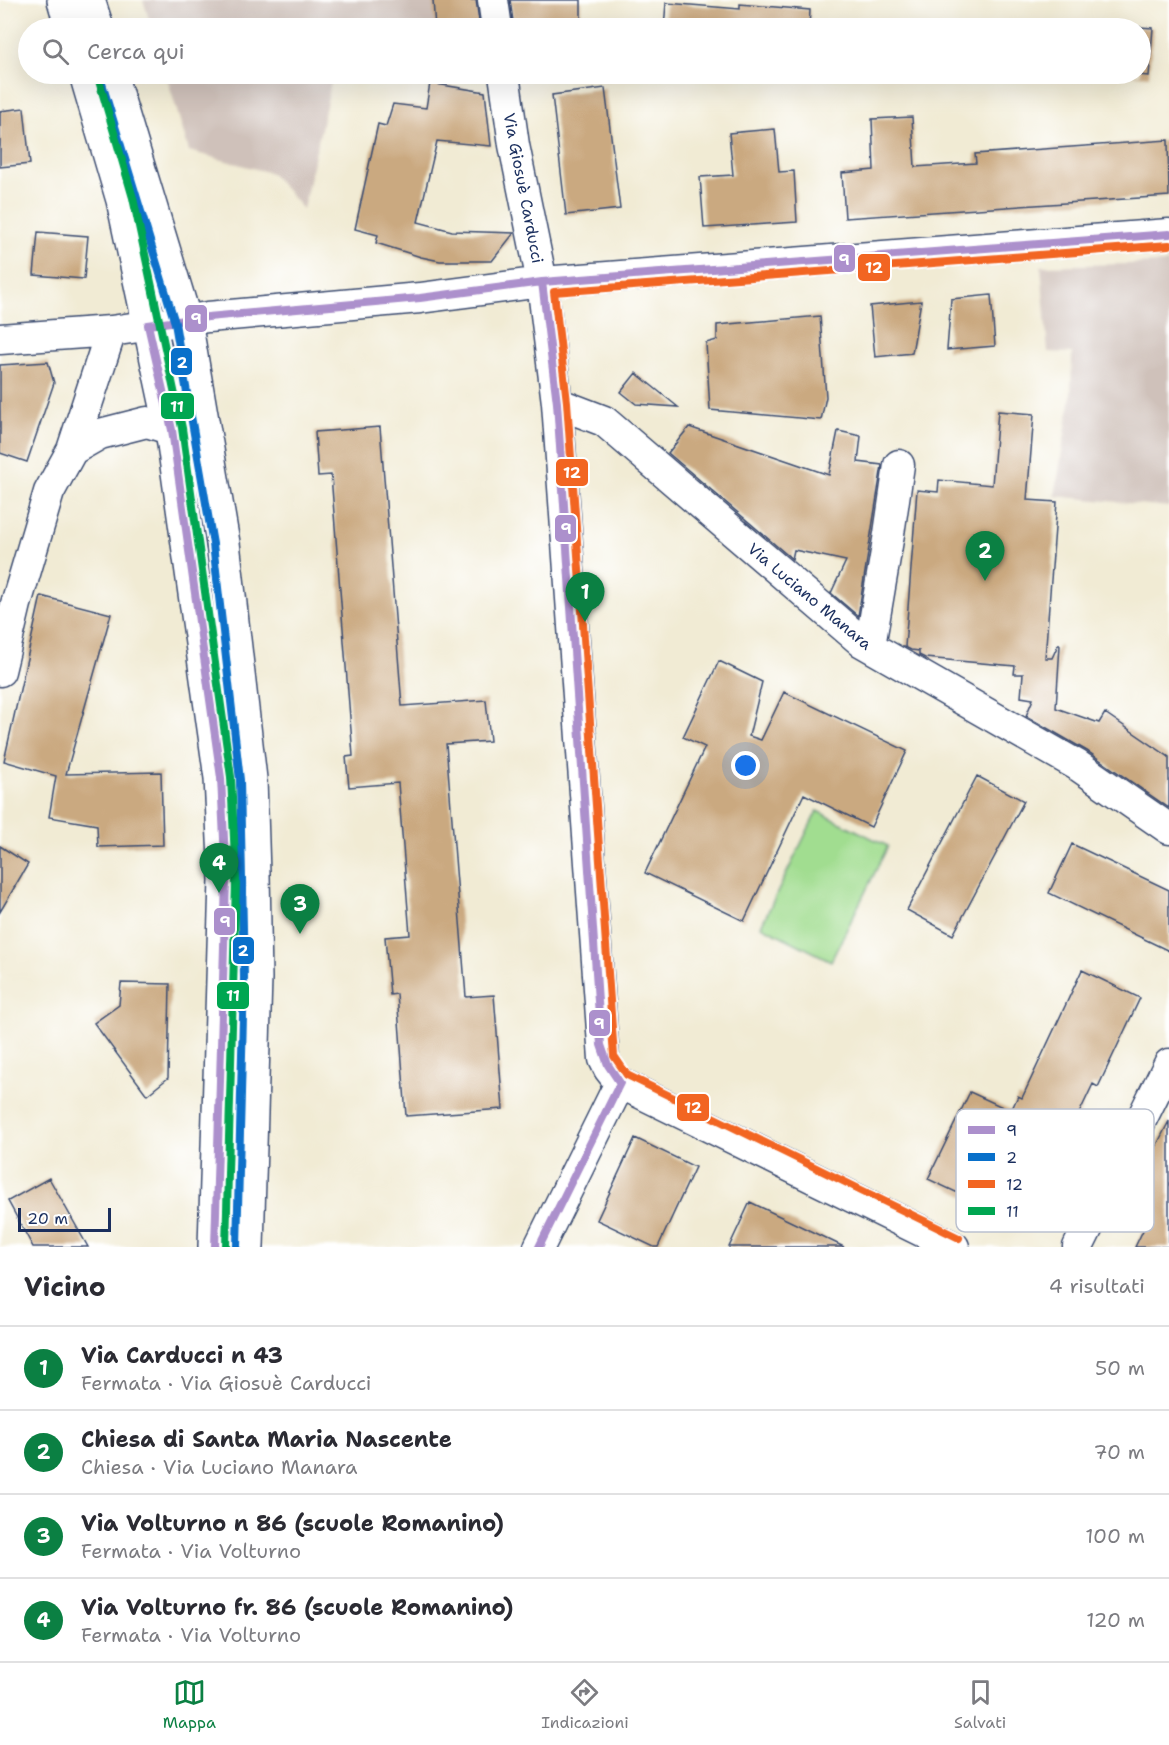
<!DOCTYPE html>
<html lang="it">
<meta charset="utf-8">
<style>
body{margin:0;font-family:"Shantell Sans",sans-serif;background:#f2f2f3;color:#2b2b33}
.scale{position:absolute;left:18px;bottom:15px;width:93px;box-sizing:border-box;padding-left:6px;border:3px solid #1b2f5e;border-top:0;font-size:16px;line-height:21px;white-space:nowrap;color:#1b2f5e;-webkit-text-stroke:4px #fff;paint-order:stroke}
.you{position:absolute;left:746px;top:766px;width:21px;height:21px;margin:-15px;border:4px solid #fff;border-radius:50%;background:#1a73e8;box-shadow:0 0 0 9px #1a73e833}
.badge{display:grid;place-items:center;width:39px;height:39px;border-radius:50%;background:#0b8043;color:#fff;font-size:20px;font-weight:700}
.pin{position:absolute;translate:-50% -50px;filter:drop-shadow(0 2px 3px #0008)}
.pin::after{content:'';position:absolute;top:32px;width:21px;height:18px;background:inherit;clip-path:polygon(0 0,100% 0,50% 100%)}
.list{margin:0;padding:0;list-style:none}
h2{display:flex;justify-content:space-between;align-items:center;height:78px;margin:0;padding:0 24px;font-size:26px}
h2 small{font-size:20px;font-weight:400;color:#7c7c81}
.list li{display:grid;grid-template-columns:39px 1fr auto;gap:18px;align-items:center;box-sizing:border-box;height:84px;padding:0 24px;border-top:2px solid #e1e1e2}
.list b{display:block;font-size:22px;white-space:nowrap}
.list p{margin:0;font-size:20px;white-space:nowrap;color:#7c7c81}
.list em{font-size:20px;font-style:normal;color:#7c7c81}
.icon{flex:none;width:33px;height:33px;fill:none;stroke:currentColor;stroke-width:2;stroke-linecap:round;stroke-linejoin:round}
.map{position:relative;flex:none;width:1169px;height:1247px;overflow:hidden}
.search{position:absolute;background:#fff;box-shadow:0 6px 24px #0002;left:18px;right:18px;top:18px;height:66px;display:flex;align-items:center;gap:15px;box-sizing:border-box;padding:0 21px;border-radius:33px;color:#7c7c81;font-size:22px}
.sheet{height:414px;background:#fff}
nav{display:flex;justify-content:space-around;align-items:center;box-sizing:border-box;height:84px;border-top:2px solid #e1e1e2;background:#fff;font-size:16px;color:#7c7c81}
nav a{display:grid;justify-items:center;gap:3px}
nav .on{color:#0b8043}
.map>svg:first-child{display:block}
.industrial{fill:#cfc1ba}
.green{fill:#a1dd90;stroke:#5e8677;stroke-width:1.5}
.building{fill:#caa980}
.lines{fill:none;stroke-linecap:round;stroke-linejoin:round}
.minor-casing{stroke:#3b4b70;stroke-width:33}
.tertiary-casing{stroke:#3b4b70;stroke-width:36}
.minor{stroke:#fff;stroke-width:30}
.tertiary{stroke:#fff;stroke-width:33}
.bus-1-casing{stroke:#fff;stroke-width:12}
.bus-2-casing{stroke:#fff;stroke-width:12}
.bus-3-casing{stroke:#fff;stroke-width:12}
.bus-4-casing{stroke:#fff;stroke-width:12}
.bus-1{stroke:#ac90cc;stroke-width:8}
.bus-2{stroke:#0970ca;stroke-width:8}
.bus-3{stroke:#f26522;stroke-width:8}
.bus-4{stroke:#00a651;stroke-width:8}
.labels{text-anchor:middle;stroke-width:4.5;stroke-linejoin:round;paint-order:stroke}
.street-label{font-size:16px;fill:#1b2f5e;stroke:#fff}
.key{fill:#fff;stroke:#bbc1cf;stroke-width:1.5}
.key-label{font-size:16px;fill:#1b2f5e}
.line-badge{stroke:#fff;stroke-width:2}
.badge-label{font-size:16px;text-anchor:middle;font-weight:bold;fill:#fff}
</style>
<div class="map">
<svg width="1169" height="1247" viewBox="0 0 1169 1247">
<rect width="100%" height="100%" fill="#fff"/>
<filter id="ink" filterUnits="userSpaceOnUse"><feTurbulence type="fractalNoise" baseFrequency=".0167" numOctaves="2"/><feDisplacementMap in="SourceGraphic" scale="12" xChannelSelector="R" yChannelSelector="G"/><feConvolveMatrix kernelMatrix="1 2 1 2 8 2 1 2 1" color-interpolation-filters="sRGB"/></filter>
<filter id="wash" filterUnits="userSpaceOnUse"><feTurbulence type="fractalNoise" baseFrequency=".008" numOctaves="4" result="noise"/><feDisplacementMap in="SourceGraphic" scale="24" xChannelSelector="R" yChannelSelector="G"/><feGaussianBlur stdDeviation="1.35" result="paint"/><feColorMatrix in="noise" values="0 0 0 0 0 0 0 0 0 0 0 0 0 0 0 0 0 1.4 0 .05"/><feComposite in="paint" operator="in"/></filter>
<g filter="url(#wash)">
<rect width="100%" height="100%" fill="#f1ebd4"/>
<path class="industrial" d="M143,0H485L488,28H152Z
M166,74H333L303,209L271,173L189,151Z
M1169,263V507L1055,496L1071,396L1072,353L1048,352L1041,266Z"/>
<path class="green" d="M817,811L888,846L831,961L761,926Z"/>
<g id="blocks">
<path class="building" d="M433,0H476L480,28H435Z
M510,0H581V28H514Z
M666,3L740,9V4L810,10L809,28H664Z
M1033,22L1083,26V23L1153,28L1149,76L1123,74H1140V28H1032Z
M430,83L485,92L491,146L437,141L418,222L452,231L514,233L492,261H440L421,257L376,243L378,235L355,229L378,124L386,126L393,104L426,108Z
M605,88L620,209L566,215L552,95Z
M24,108L30,164L0,167V111Z
M912,117L915,167L976,163L975,154L1168,140L1169,196L845,218L842,173L874,170L872,119Z
M775,129L779,172L794,171L797,222L704,228L700,177L733,175L729,133Z
M38,232L88,236L84,279L34,275Z
M991,295L995,346L947,350L951,299Z
M921,301L912,353L875,357L870,306Z
M820,316L826,397L821,420L710,410L706,343L717,340V325Z
M48,362L54,383L27,462L0,453V365Z
M636,373L678,407L636,404L621,392Z
M998,411L1034,414L1027,500L1057,502L1045,658H1052L1058,645H1060L1056,708L1099,723L1105,713L1169,757V808L1087,751L1026,716L1033,699L1021,697L1023,674H1014L1015,666L925,658L919,655V651L911,650L905,647L917,490L938,492L939,480L992,485Z
M380,427L402,706L486,700L490,741L446,744L466,997L494,995L503,1109L406,1116L397,994L390,995L385,937L410,935L398,783L349,787L346,757L353,756L331,475L318,476L315,432Z
M689,427L829,475L838,431L861,436L858,462L882,465L858,616L831,593L846,561L794,550L792,559L668,453Z
M41,596L111,614L66,774L161,772L163,845L98,847L97,825L49,817L56,776L4,761Z
M719,661L762,682L749,736L761,740L784,692L907,751L871,827L804,794L744,921L645,873L705,747L683,737Z
M977,776L1024,801L953,935L907,910Z
M1072,844L1169,890V951L1049,893Z
M0,846L28,864L0,912Z
M1082,970L1140,998L1098,1087L1093,1084L1045,1185L996,1161L977,1202L928,1179L970,1092L1011,1111L1018,1096L1022,1098Z
M121,983L170,984L168,1078L147,1095L94,1023L119,1005Z
M1169,1121V1247H1135L1146,1224L1123,1212Z
M635,1138L695,1167L658,1247H654L597,1220Z
M49,1178L88,1247H33L8,1201Z
M750,1202L844,1247H729Z"/>
</g>
</g>
<g filter="url(#ink)">
<use href="#blocks" fill-opacity="0" stroke="#3b4b70" stroke-width="1.5"/>
<g class="lines">
<g class="minor-casing">
<path id="minor" d="M493,0L497,28
M504,74L514,145L542,282L557,403L604,1059L609,1069L620,1083L954,1247
M0,339L111,331L208,317L420,298L542,282L1169,234
M557,403L604,421L862,642L1077,765L1169,829
M72,450L111,331
M870,646L889,534L899,465
M0,671L16,604L49,492L72,450L100,434L147,422L172,430
M539,1247L620,1083
M1078,1247L1169,1064"/>
</g>
<g class="tertiary-casing">
<path id="tertiary" d="M64,0L72,28
M88,0L97,28
M86,74L123,200L172,430L221,778L226,880L215,1247
M110,74L185,321L223,543L250,779L253,874L255,978L247,1247"/>
</g>
<use href="#minor" class="minor"/>
<use href="#tertiary" class="tertiary"/>
<g class="bus-1-casing">
<path id="bus-1" d="M215,1247L226,880L221,778L172,430L148,325L208,317L420,298L542,282L1169,234
M539,1247L620,1083L608,1065L601,1045L557,403L542,282"/>
</g>
<g class="bus-2-casing">
<path id="bus-2" d="M100,77L175,323L213,544L240,780L244,978L237,1247"/>
</g>
<g class="bus-3-casing">
<path id="bus-3" d="M959,1238L627,1075L614,1056L567,402L554,292L1169,245"/>
</g>
<g class="bus-4-casing">
<path id="bus-4" d="M97,74L133,198L182,428L231,777L236,880L226,1247"/>
</g>
<use href="#bus-1" class="bus-1"/>
<use href="#bus-2" class="bus-2"/>
<use href="#bus-3" class="bus-3"/>
<use href="#bus-4" class="bus-4"/>
</g>
</g>
<g class="labels">
<g class="street-label">
<text transform="translate(524 188) rotate(79)" y="6">Via Giosuè Carducci</text>
<text transform="translate(810 596) rotate(40)" y="6">Via Luciano Manara</text>
</g>
</g>
<rect x="956" y="1109" width="198" height="123" rx="9" class="key"/>
<rect x="968" y="1126" width="27" height="8" fill="#ac90cc"/>
<rect x="968" y="1153" width="27" height="8" fill="#0970ca"/>
<rect x="968" y="1180" width="27" height="8" fill="#f26522"/>
<rect x="968" y="1207" width="27" height="8" fill="#00a651"/>
<g class="key-label">
<text x="1006" y="1136">9</text>
<text x="1006" y="1163">2</text>
<text x="1006" y="1190">12</text>
<text x="1006" y="1217">11</text>
</g>
<g class="line-badge">
<rect x="833" y="244" width="23" height="29" rx="6" fill="#ac90cc"/>
<rect x="857" y="253" width="34" height="29" rx="6" fill="#f26522"/>
<rect x="184" y="304" width="24" height="29" rx="6" fill="#ac90cc"/>
<rect x="170" y="347" width="23" height="29" rx="6" fill="#0970ca"/>
<rect x="160" y="392" width="35" height="28" rx="6" fill="#00a651"/>
<rect x="555" y="458" width="34" height="29" rx="6" fill="#f26522"/>
<rect x="554" y="514" width="23" height="29" rx="6" fill="#ac90cc"/>
<rect x="213" y="907" width="23" height="29" rx="6" fill="#ac90cc"/>
<rect x="232" y="936" width="23" height="29" rx="6" fill="#0970ca"/>
<rect x="216" y="981" width="34" height="29" rx="6" fill="#00a651"/>
<rect x="588" y="1009" width="23" height="28" rx="6" fill="#ac90cc"/>
<rect x="676" y="1093" width="34" height="29" rx="6" fill="#f26522"/>
</g>
<g class="badge-label">
<text x="844" y="265">9</text>
<text x="874" y="273">12</text>
<text x="196" y="324">9</text>
<text x="182" y="368">2</text>
<text x="177" y="412">11</text>
<text x="572" y="478">12</text>
<text x="566" y="534">9</text>
<text x="225" y="927">9</text>
<text x="243" y="956">2</text>
<text x="233" y="1001">11</text>
<text x="599" y="1029">9</text>
<text x="693" y="1113">12</text>
</g>
</svg>
<div class="scale">20 m</div>
<div class="you"></div>
<div class="pin badge" style="left:585px;top:622px">1</div>
<div class="pin badge" style="left:985px;top:581px">2</div>
<div class="pin badge" style="left:300px;top:934px">3</div>
<div class="pin badge" style="left:219px;top:893px">4</div>
<div class="search"><svg class="icon" aria-label="search" viewBox="0 0 24 24"><circle cx="10" cy="10" r="6"/><path d="M15 15l6 6"/></svg>Cerca qui</div>
</div>
<section class="sheet">
<h2>Vicino<small>4 risultati</small></h2>
<ul class="list">
<li><span class="badge">1</span><div><b>Via Carducci n 43</b><p>Fermata · Via Giosuè Carducci</p></div><em>50 m</em></li>
<li><span class="badge">2</span><div><b>Chiesa di Santa Maria Nascente</b><p>Chiesa · Via Luciano Manara</p></div><em>70 m</em></li>
<li><span class="badge">3</span><div><b>Via Volturno n 86 (scuole Romanino)</b><p>Fermata · Via Volturno</p></div><em>100 m</em></li>
<li><span class="badge">4</span><div><b>Via Volturno fr. 86 (scuole Romanino)</b><p>Fermata · Via Volturno</p></div><em>120 m</em></li>
</ul>
</section>
<nav>
<a class="on"><svg class="icon" aria-label="map" viewBox="0 0 24 24"><path d="M3 6l6-2 6 2 6-2v14l-6 2-6-2-6 2zM9 4v14M15 6v14"/></svg>Mappa</a>
<a><svg class="icon" aria-label="directions" viewBox="0 0 24 24"><path d="M12 3l9 9-9 9-9-9zM9 14v-3h6M13 9l2 2-2 2"/></svg>Indicazioni</a>
<a><svg class="icon" aria-label="saved" viewBox="0 0 24 24"><path d="M7 4h10v16l-5-4-5 4z"/></svg>Salvati</a>
</nav>
